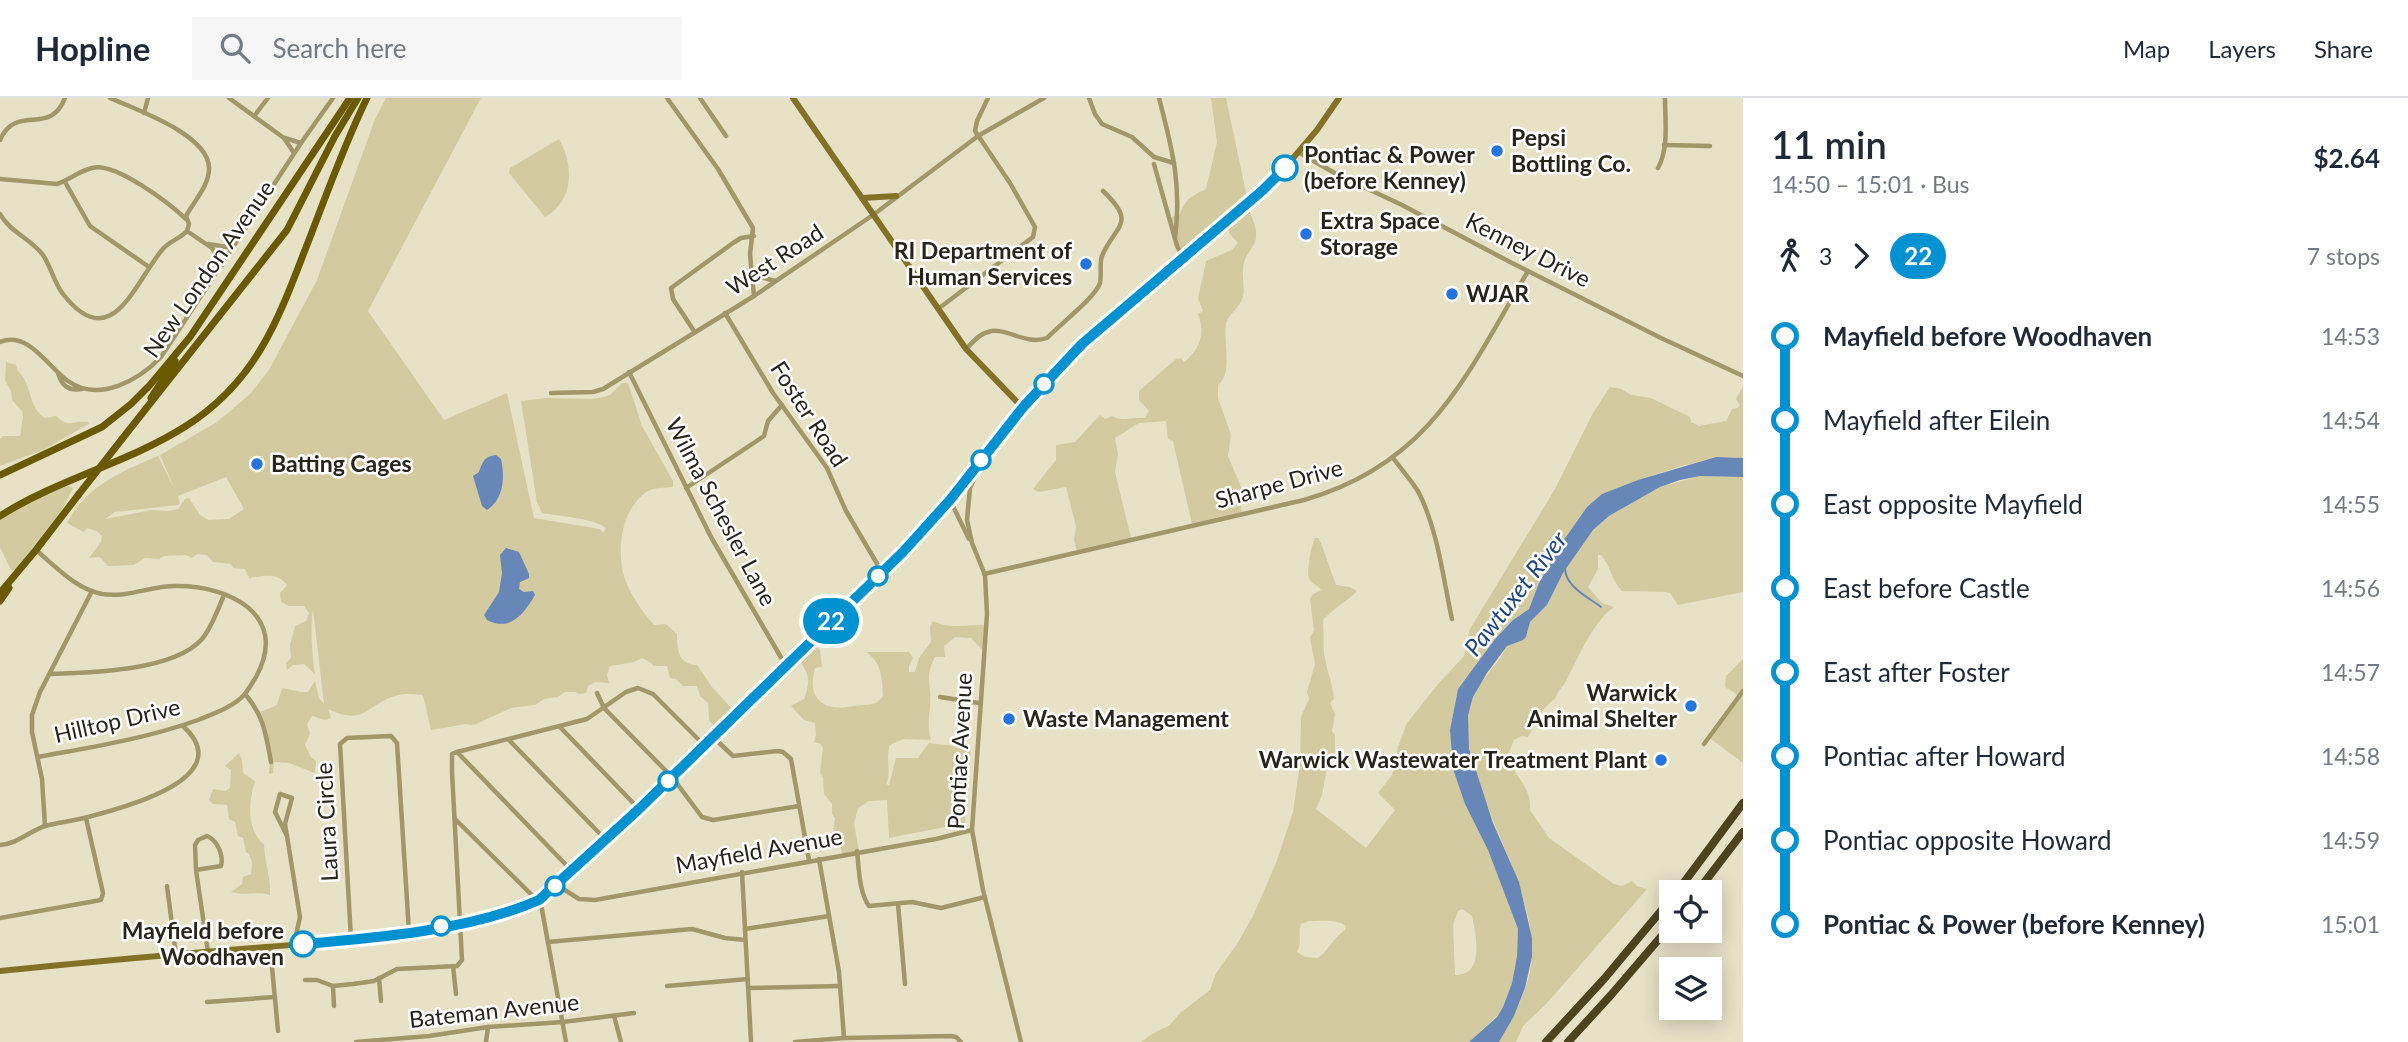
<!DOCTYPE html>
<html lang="en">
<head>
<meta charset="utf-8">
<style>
  :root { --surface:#fff; --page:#f6f6f7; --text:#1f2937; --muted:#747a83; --line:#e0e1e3 }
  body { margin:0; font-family:Lato,sans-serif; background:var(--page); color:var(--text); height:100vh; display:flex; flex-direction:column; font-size:26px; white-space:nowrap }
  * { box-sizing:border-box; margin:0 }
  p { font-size:23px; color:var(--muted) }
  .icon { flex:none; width:38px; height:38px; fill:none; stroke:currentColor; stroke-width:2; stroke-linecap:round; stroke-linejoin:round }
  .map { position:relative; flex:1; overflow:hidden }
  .panel { display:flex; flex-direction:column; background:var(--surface); width:665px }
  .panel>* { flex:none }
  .badge { padding:0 14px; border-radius:23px; font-size:24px; line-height:46px }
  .buttons { position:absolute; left:1659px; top:782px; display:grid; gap:14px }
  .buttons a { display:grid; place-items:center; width:63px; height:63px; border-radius:0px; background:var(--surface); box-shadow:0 4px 18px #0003; font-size:35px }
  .map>.badge { position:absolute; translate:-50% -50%; box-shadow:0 0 0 4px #fff }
  .legs { display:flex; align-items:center; gap:10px; height:77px; padding:0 28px; font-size:23px }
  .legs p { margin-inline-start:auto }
  .head { display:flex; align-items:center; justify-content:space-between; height:119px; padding:0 28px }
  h1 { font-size:38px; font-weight:600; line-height:52px }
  ul { padding:0 28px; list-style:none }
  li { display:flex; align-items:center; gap:24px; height:84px; font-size:26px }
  li i { display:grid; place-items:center; width:10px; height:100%; margin:0 9px; background:currentColor }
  li i::after { content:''; width:18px; height:18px; margin:-9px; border:5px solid; border-radius:50%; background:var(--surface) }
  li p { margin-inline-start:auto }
  li:first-child i { background:linear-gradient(#0000 50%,currentColor 0) }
  li:last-child i { background:linear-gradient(currentColor 50%,#0000 0) }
  header { display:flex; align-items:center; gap:42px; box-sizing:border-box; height:98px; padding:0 35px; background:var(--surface); border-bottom:2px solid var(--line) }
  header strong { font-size:33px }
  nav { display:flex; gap:38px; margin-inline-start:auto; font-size:24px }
  .search { width:490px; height:63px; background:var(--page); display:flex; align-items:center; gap:18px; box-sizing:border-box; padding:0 24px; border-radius:0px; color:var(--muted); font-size:26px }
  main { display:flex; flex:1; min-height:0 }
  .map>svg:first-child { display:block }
  .green { fill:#d4caa0; fill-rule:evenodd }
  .water { fill:#6687b7 }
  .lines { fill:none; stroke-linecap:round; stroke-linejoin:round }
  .stream { stroke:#6687b7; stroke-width:2 }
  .street { stroke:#a19769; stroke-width:4.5 }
  .secondary { stroke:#837226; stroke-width:6 }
  .primary { stroke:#695900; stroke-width:7 }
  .highway { stroke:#4d441e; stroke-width:8 }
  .primary-bridge { stroke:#695900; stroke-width:7 }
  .line-1-casing { stroke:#fff; stroke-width:16 }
  .line-1 { stroke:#0092d0; stroke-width:10 }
  .poi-dot { fill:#2474df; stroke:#fff; stroke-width:2.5 }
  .stop-1-dot { fill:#fff; stroke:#0092d0; stroke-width:3.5 }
  .labels { text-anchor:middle; stroke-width:5; stroke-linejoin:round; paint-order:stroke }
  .poi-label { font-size:23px; font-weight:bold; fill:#27241a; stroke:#fff; text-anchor:start }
  .stop-label { font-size:23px; font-weight:bold; fill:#27241a; stroke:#fff; text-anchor:start }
  .street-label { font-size:23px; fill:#27241a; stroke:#fff }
  .water-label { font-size:24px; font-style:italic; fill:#1a4581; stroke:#fff }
</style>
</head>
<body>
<header>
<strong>Hopline</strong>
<div class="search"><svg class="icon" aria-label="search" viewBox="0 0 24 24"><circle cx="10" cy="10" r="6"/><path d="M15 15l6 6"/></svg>Search here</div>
<nav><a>Map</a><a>Layers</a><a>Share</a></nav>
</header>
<main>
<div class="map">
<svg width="1743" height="944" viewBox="0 0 1743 944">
  <rect width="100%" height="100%" fill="#e7e1c6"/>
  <g class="green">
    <path d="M386 0H481L368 213 444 322 507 295 534 420 600 431 603 435 606 430C594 420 558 418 542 415L537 404 521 303 547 300 592 301 604 299 610 297 622 285H628L642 328 673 383V389C665 390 654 389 646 394 622 412 617 448 623 475 628 494 641 512 654 527L666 526 677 536C677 552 678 566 697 567L712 589 736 615 718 632 709 622 708 605 700 598 697 588H683L676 581 670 580 667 568H654L651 565 642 560 634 564 610 568 607 577 609 585 595 584 588 588 586 595 579 596 575 594H565L558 599 544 601 535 607 511 610 474 627 466 626 431 632 423 597C414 596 404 595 395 598 367 606 365 629 328 611L331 620 325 622 312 618 307 626 310 636 305 647 311 659 316 663 315 675 289 665 274 664 273 675 269 676 270 662 260 614 277 607 282 590C292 591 298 595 308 594L315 583 319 600 324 606 313 511C310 528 312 558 315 576L304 566 293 567 287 572 286 565 291 560 290 547 295 528 306 523 309 515 304 508H289L281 504 280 495 287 487C277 474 264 478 249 480L245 471 233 470 231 466 213 464 207 457 198 456 192 460 186 457 164 458 159 461 145 460 134 467 108 468 100 459 89 460 101 444 102 438 97 433 87 430 84 434 67 425C85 389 122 373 158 358L175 392 160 357 217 324 250 296 269 272 317 182 375 21ZM226 379 244 411 229 421 208 422 200 417 189 400 185 401 178 411 169 413 152 412 105 421 115 414 178 407 180 405 178 398Z"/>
    <path d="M1211 0H1226L1248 104 1246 107C1252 118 1261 136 1253 148 1248 156 1243 162 1243 172 1242 179 1245 191 1243 198 1241 209 1229 215 1226 225 1223 244 1233 276 1218 287V300L1231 337 1228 358 1243 394 1240 403 1242 415 1192 426 1173 343 1168 341 1166 323 1139 325 1115 340 1118 356 1115 374 1131 440 1077 453 1074 442 1076 429 1066 389 1039 394 1033 391 1056 362V347L1075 344 1100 317 1105 321 1112 318C1122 324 1134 319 1145 320L1149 313 1139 302V293L1176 261 1181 260 1184 264C1194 257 1204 241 1201 228 1201 224 1199 220 1198 216L1203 213 1198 201 1206 163 1232 152 1238 145 1229 135V121L1185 158 1176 147 1169 120 1180 116C1185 101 1192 98 1206 91L1217 44Z"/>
    <path d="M559 41C574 67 574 103 545 119L509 75 510 70Z"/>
    <path d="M6 264 16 267 18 273C32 285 28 310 45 320L56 318C70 331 71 322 88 324L89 326 43 352 0 368V341L3 338H20L23 319 22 313 12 302 11 293 5 282Z"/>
    <path d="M1743 288V360L1716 359 1682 368 1638 382 1596 401 1587 409 1561 446 1539 485 1529 511 1513 522 1495 541 1458 591 1450 632 1453 671 1465 706 1488 752 1518 831 1517 857 1512 885 1503 909 1497 918 1469 944H1141L1150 937 1170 927 1180 915 1210 892 1216 875 1237 846 1253 818 1276 765 1293 714 1300 666 1301 619 1309 601 1307 594 1315 566 1310 540 1314 532 1310 501 1313 496 1321 492C1318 487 1311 486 1309 480 1306 476 1312 444 1315 440H1318L1321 445 1336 487 1350 489 1357 493C1346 504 1333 511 1323 522 1324 534 1323 546 1324 556 1327 572 1332 585 1334 600L1330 605 1335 616 1332 633 1335 637V656L1328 664 1322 697 1316 711 1366 750 1395 712 1378 695 1392 677 1398 649 1407 625 1439 585 1464 558 1470 531 1555 391 1593 315 1610 289 1621 291 1631 297 1651 300 1690 319 1691 324 1699 328 1726 323 1732 311 1737 310 1740 307 1736 301ZM1462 811 1472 818C1476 837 1485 878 1455 877L1453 827 1458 813ZM1309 823C1321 823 1338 821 1346 828L1345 832C1333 840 1329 852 1318 860L1305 859 1297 854C1303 841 1297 836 1301 826Z"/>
    <path d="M1700 378 1743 379V494L1678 507 1670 495 1666 494 1622 493C1611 482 1611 468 1601 457H1598V471L1588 489 1602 505 1614 509C1593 523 1577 562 1566 583 1563 590 1559 590 1555 601 1541 609 1535 627 1528 639L1522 638 1514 642 1508 657C1515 682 1531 686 1530 712L1549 740 1614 786 1622 788 1632 783 1637 788 1647 791 1547 905 1523 928 1516 944H1499C1514 918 1532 886 1532 855 1533 802 1497 740 1481 689 1473 665 1462 638 1469 611 1475 592 1486 577 1499 562 1502 558 1504 552 1507 548 1512 543 1520 543 1526 539L1530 524 1547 507 1563 475 1593 432 1609 418 1660 389Z"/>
    <path d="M68 388 73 390 58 420 16 472H11L0 449V420L42 397Z"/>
    <path d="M933 523C949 532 969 526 986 527L984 554 971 540 955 539 944 548 945 559H935C924 580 932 587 930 608 929 620 927 630 931 642L903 641 890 647C885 659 892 674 886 686L889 687 896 660H918L929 645 971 650 965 725 889 740 887 702 869 703 858 710 854 725 859 753 842 756 838 736 833 733 835 720 832 716V706L824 696 823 680 820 675 823 650 821 646 814 644 816 637 815 625 804 622 791 608 804 601C812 580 808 575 796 557L812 543 820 552 822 569 815 570C806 602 824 614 854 608 865 606 876 609 883 598 882 579 882 565 866 554H909L913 560 909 568V574H915L919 560 931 544 930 529Z"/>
    <path d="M1743 561V665L1710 640 1739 598 1725 589 1726 578Z"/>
    <path d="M239 655 242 662 243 675 255 683C248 706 247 731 264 747 265 765 271 780 270 797 257 793 243 798 231 794L242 786 243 779 251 776 252 764 249 756 246 754 243 740 238 738 235 724 229 721 227 707 213 706 209 702 213 691 225 693 230 690 231 672 225 668Z"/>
  </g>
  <g class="water">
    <path d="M496 357 501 361C505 379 504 401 487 412L482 408 473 378 479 374C482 365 484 358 496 357Z"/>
    <path d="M1716 359 1743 360V379L1700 378 1680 382 1660 389 1609 418 1593 432 1563 475 1547 507 1530 524 1526 539 1523 542 1507 548 1487 575 1473 599 1468 617 1469 651 1493 725 1519 784 1532 840V859L1525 890 1514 918 1499 944H1469L1497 919 1503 909 1512 885 1517 858 1518 831 1488 752 1465 706 1453 671 1450 632 1458 591 1495 541 1513 522 1529 511 1539 485 1561 446 1587 409 1602 396 1638 382Z"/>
    <path d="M506 450 519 454 529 476V480L520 484 519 491 524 494 533 493 535 497C524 516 510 534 487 522L484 517 499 494 502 475 500 457Z"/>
  </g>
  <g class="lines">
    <path class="stream" d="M1565 471C1566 489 1588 499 1601 509"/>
    <g class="street">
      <path d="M110 0C137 12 207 36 209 69 210 87 194 103 186 118L189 126 187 133"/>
      <path d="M229 0 284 40 294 55"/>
      <path d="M667 0 718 71 753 130 750 156 754 198"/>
      <path d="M700 0 726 38"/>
      <path d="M1089 0 1095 16 1102 26 1132 39 1154 59 1174 65"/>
      <path d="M1159 0C1172 50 1182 87 1175 140"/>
      <path d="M144 15 148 0"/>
      <path d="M255 17 268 0"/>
      <path d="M285 40 301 45"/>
      <path d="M0 42C16 5 50 39 65 0"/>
      <path d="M1664 47 1710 48"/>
      <path d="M1298 54 1338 77 1402 107 1510 164 1661 240 1743 278"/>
      <path d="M1154 66 1177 148 1183 159"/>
      <path d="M1658 70C1669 50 1665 23 1665 0"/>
      <path d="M0 81 57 86C69 82 79 73 92 70 114 63 169 105 186 121"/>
      <path d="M65 84 90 128 149 169"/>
      <path d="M0 116C10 134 31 141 43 157 51 169 54 184 63 196 111 258 134 186 162 152 169 143 180 141 187 133L212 150 222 167"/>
      <path d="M208 146 233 150"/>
      <path d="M753 177 775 183"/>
      <path d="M938 211 1033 139 1035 129 1010 85 975 33 977 23 988 0"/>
      <path d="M725 215 773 295 827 370 846 413 882 474"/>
      <path d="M694 233 673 201 671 190 733 145 741 140 754 138"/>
      <path d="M0 244C28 232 48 269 68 283 99 305 139 282 161 259L301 45 333 0"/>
      <path d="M966 251C972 245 979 236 988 234 1006 228 1025 248 1047 240 1059 227 1095 200 1100 185 1102 176 1099 166 1102 158 1115 127 1138 126 1103 93"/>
      <path d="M629 274 711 439 786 568"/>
      <path d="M58 275C62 288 68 293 82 291"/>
      <path d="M551 295 593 294 603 291 754 198 873 117 978 38 1044 0"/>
      <path d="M1393 360C1402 372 1412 383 1419 395 1438 433 1443 480 1452 521"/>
      <path d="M978 372 970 390 967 422 972 445 985 477 987 516 972 732 983 792 1021 944"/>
      <path d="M686 390 764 338 768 323 782 307"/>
      <path d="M950 402 969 441"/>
      <path d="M36 452C56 469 76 491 102 496 128 500 150 488 175 488 229 487 290 517 256 579 252 585 249 591 244 597 233 609 213 616 198 622 145 641 92 649 38 659"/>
      <path d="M984 476 1304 402C1430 366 1466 278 1528 173"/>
      <path d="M50 576C89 575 174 573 202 541 212 529 218 511 224 497"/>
      <path d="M597 595 604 610 672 679 702 719 713 722 799 708"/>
      <path d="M245 596C264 618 266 637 271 664"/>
      <path d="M940 599 979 605"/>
      <path d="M560 629 639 711"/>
      <path d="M713 639 733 658 778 653 783 654 791 661 809 762"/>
      <path d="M509 642 605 741"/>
      <path d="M1704 646 1743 593"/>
      <path d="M457 654 587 621 626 594 638 590 653 596 704 647"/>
      <path d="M458 655 572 773"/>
      <path d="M280 696 292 700 285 726 287 738 275 714Z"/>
      <path d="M455 721 541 806 566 944"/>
      <path d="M45 728 42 681 32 634V617L40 594 92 493"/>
      <path d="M207 738C217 742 224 757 221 768L196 772 195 747 198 742Z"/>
      <path d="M287 738 300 819 294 846"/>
      <path d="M0 747C17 746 30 733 45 728 58 724 74 723 88 719 123 710 240 680 183 628"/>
      <path d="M857 753C859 771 859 794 869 808L912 804 941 810 985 799"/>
      <path d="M819 761 839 874 844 940"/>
      <path d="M196 772 208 854"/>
      <path d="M742 774 751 944"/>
      <path d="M557 787 579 801 595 802 936 741 972 732"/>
      <path d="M167 788 176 857"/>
      <path d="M898 806 905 886"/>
      <path d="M0 820 101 802 103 795 86 720"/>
      <path d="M745 831 829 818"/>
      <path d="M351 841 340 646 347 640 391 638 397 645 409 834"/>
      <path d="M548 844 692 831 725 840 745 842"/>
      <path d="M270 848 278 933"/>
      <path d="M453 868 456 896"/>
      <path d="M379 880 381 903"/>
      <path d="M305 882H317L333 888 353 886 374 883 397 871 457 868 462 862 452 674V656L457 654"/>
      <path d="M333 888 334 908"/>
      <path d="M667 888 748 881"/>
      <path d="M749 890 840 888"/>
      <path d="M207 904 275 899"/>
      <path d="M614 918 621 944"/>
      <path d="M356 944 429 938 488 929 563 924 634 915"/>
      <path d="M486 944 488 929"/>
      <path d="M795 944 844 940 951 938 956 939 961 944"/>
    </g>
    <g class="secondary">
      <path d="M793 0 966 251 1023 310"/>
      <path d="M862 100 896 98"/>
      <path d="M0 873C89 864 177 856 266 849 349 842 463 836 539 802L639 711 903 455 950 402 1053 275 1101 229 1276 80 1317 32 1339 0"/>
    </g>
    <g class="primary">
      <path d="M151 300 175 263"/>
      <path d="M122 341 287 132 335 38 358 0"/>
      <path d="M0 377 102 329 131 306 150 287 190 239 350 0"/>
      <path d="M0 418C58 381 128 365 186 328 255 284 277 225 305 152 325 101 343 49 367 0"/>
      <path d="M0 495 36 452 79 396"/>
      <path d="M0 503 9 490"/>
    </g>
    <g class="highway">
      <path d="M1677 794 1743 705"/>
      <path d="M1697 794 1743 734"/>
      <path d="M1546 944 1604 881 1671 801"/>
      <path d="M1568 944 1611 897 1671 827"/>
    </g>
    <path class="primary-bridge" d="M79 396 122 341"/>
  </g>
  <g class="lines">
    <g class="line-1-casing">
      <path id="line-1" d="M303 846C377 840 471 832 539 802L639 711 903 454 950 402 1024 308 1082 246 1263 92 1285 70"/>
    </g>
    <use href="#line-1" class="line-1"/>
  </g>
  <g class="poi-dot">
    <circle cx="1497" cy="53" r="7"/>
    <circle cx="1306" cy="136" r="7"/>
    <circle cx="1086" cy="166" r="7"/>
    <circle cx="1452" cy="196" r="7"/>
    <circle cx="257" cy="366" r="7"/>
    <circle cx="1691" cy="608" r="7"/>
    <circle cx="1009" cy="621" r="7"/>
    <circle cx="1661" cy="662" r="7"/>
  </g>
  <g class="stop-1-dot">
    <circle cx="1285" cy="70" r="12"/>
    <circle cx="1044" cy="286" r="9"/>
    <circle cx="981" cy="362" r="9"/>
    <circle cx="878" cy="478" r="9"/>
    <circle cx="668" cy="683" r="9"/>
    <circle cx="555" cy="788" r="9"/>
    <circle cx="441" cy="828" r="9"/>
    <circle cx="303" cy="846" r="12"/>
  </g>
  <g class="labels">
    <g class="poi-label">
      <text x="1511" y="48">Pepsi<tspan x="1511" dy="26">Bottling Co.</tspan></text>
      <text x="1320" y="131">Extra Space<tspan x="1320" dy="26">Storage</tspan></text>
      <text x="1072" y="161" text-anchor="end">RI Department of<tspan x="1072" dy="26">Human Services</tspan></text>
      <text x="1466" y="204">WJAR</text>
      <text x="271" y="374">Batting Cages</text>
      <text x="1677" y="603" text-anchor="end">Warwick<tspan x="1677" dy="26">Animal Shelter</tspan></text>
      <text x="1023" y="629">Waste Management</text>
      <text x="1647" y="670" text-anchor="end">Warwick Wastewater Treatment Plant</text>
    </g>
    <g class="stop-label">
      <text x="1304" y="65">Pontiac &amp; Power<tspan x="1304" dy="26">(before Kenney)</tspan></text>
      <text x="284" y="841" text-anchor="end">Mayfield before<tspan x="284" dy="26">Woodhaven</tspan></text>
    </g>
    <g class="street-label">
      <text transform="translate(1528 152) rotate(27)" y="8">Kenney Drive</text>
      <text transform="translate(775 162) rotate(-33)" y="8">West Road</text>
      <text transform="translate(209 171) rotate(-55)" y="8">New London Avenue</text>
      <text transform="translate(809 316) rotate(57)" y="8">Foster Road</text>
      <text transform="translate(1279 386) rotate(-15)" y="8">Sharpe Drive</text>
      <text transform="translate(721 414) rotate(62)" y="8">Wilma Schesler Lane</text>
      <text transform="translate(117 623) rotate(-13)" y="8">Hilltop Drive</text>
      <text transform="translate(960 653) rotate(-87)" y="8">Pontiac Avenue</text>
      <text transform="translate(327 724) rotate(-93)" y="8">Laura Circle</text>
      <text transform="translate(759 753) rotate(-10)" y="8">Mayfield Avenue</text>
      <text transform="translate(494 913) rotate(-6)" y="8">Bateman Avenue</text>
    </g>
    <g class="water-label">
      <text transform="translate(1516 496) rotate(-52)" y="8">Pawtuxet River</text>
    </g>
  </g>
</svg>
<div class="buttons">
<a><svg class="icon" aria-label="locate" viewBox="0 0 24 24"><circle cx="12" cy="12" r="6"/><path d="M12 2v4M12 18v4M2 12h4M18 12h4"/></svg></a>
<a><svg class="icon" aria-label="layers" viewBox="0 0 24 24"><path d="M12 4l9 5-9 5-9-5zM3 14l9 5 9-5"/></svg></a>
</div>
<b class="badge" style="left:831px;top:523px;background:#0092d0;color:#fff">22</b>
</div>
<section class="panel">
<div class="head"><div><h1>11 min</h1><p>14:50 – 15:01 · Bus</p></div><b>$2.64</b></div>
<div class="legs"><svg class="icon" aria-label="walk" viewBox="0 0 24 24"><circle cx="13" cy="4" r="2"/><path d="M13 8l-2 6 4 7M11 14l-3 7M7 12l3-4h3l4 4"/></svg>3<svg class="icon" aria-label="forward" viewBox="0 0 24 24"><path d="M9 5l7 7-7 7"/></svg><b class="badge" style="background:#0092d0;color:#fff">22</b><p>7 stops</p></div>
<ul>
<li><i style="color:#0092d0"></i><b>Mayfield before Woodhaven</b><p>14:53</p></li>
<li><i style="color:#0092d0"></i><span>Mayfield after Eilein</span><p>14:54</p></li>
<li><i style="color:#0092d0"></i><span>East opposite Mayfield</span><p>14:55</p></li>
<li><i style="color:#0092d0"></i><span>East before Castle</span><p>14:56</p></li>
<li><i style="color:#0092d0"></i><span>East after Foster</span><p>14:57</p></li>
<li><i style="color:#0092d0"></i><span>Pontiac after Howard</span><p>14:58</p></li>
<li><i style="color:#0092d0"></i><span>Pontiac opposite Howard</span><p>14:59</p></li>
<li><i style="color:#0092d0"></i><b>Pontiac &amp; Power (before Kenney)</b><p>15:01</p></li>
</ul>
</section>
</main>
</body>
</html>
